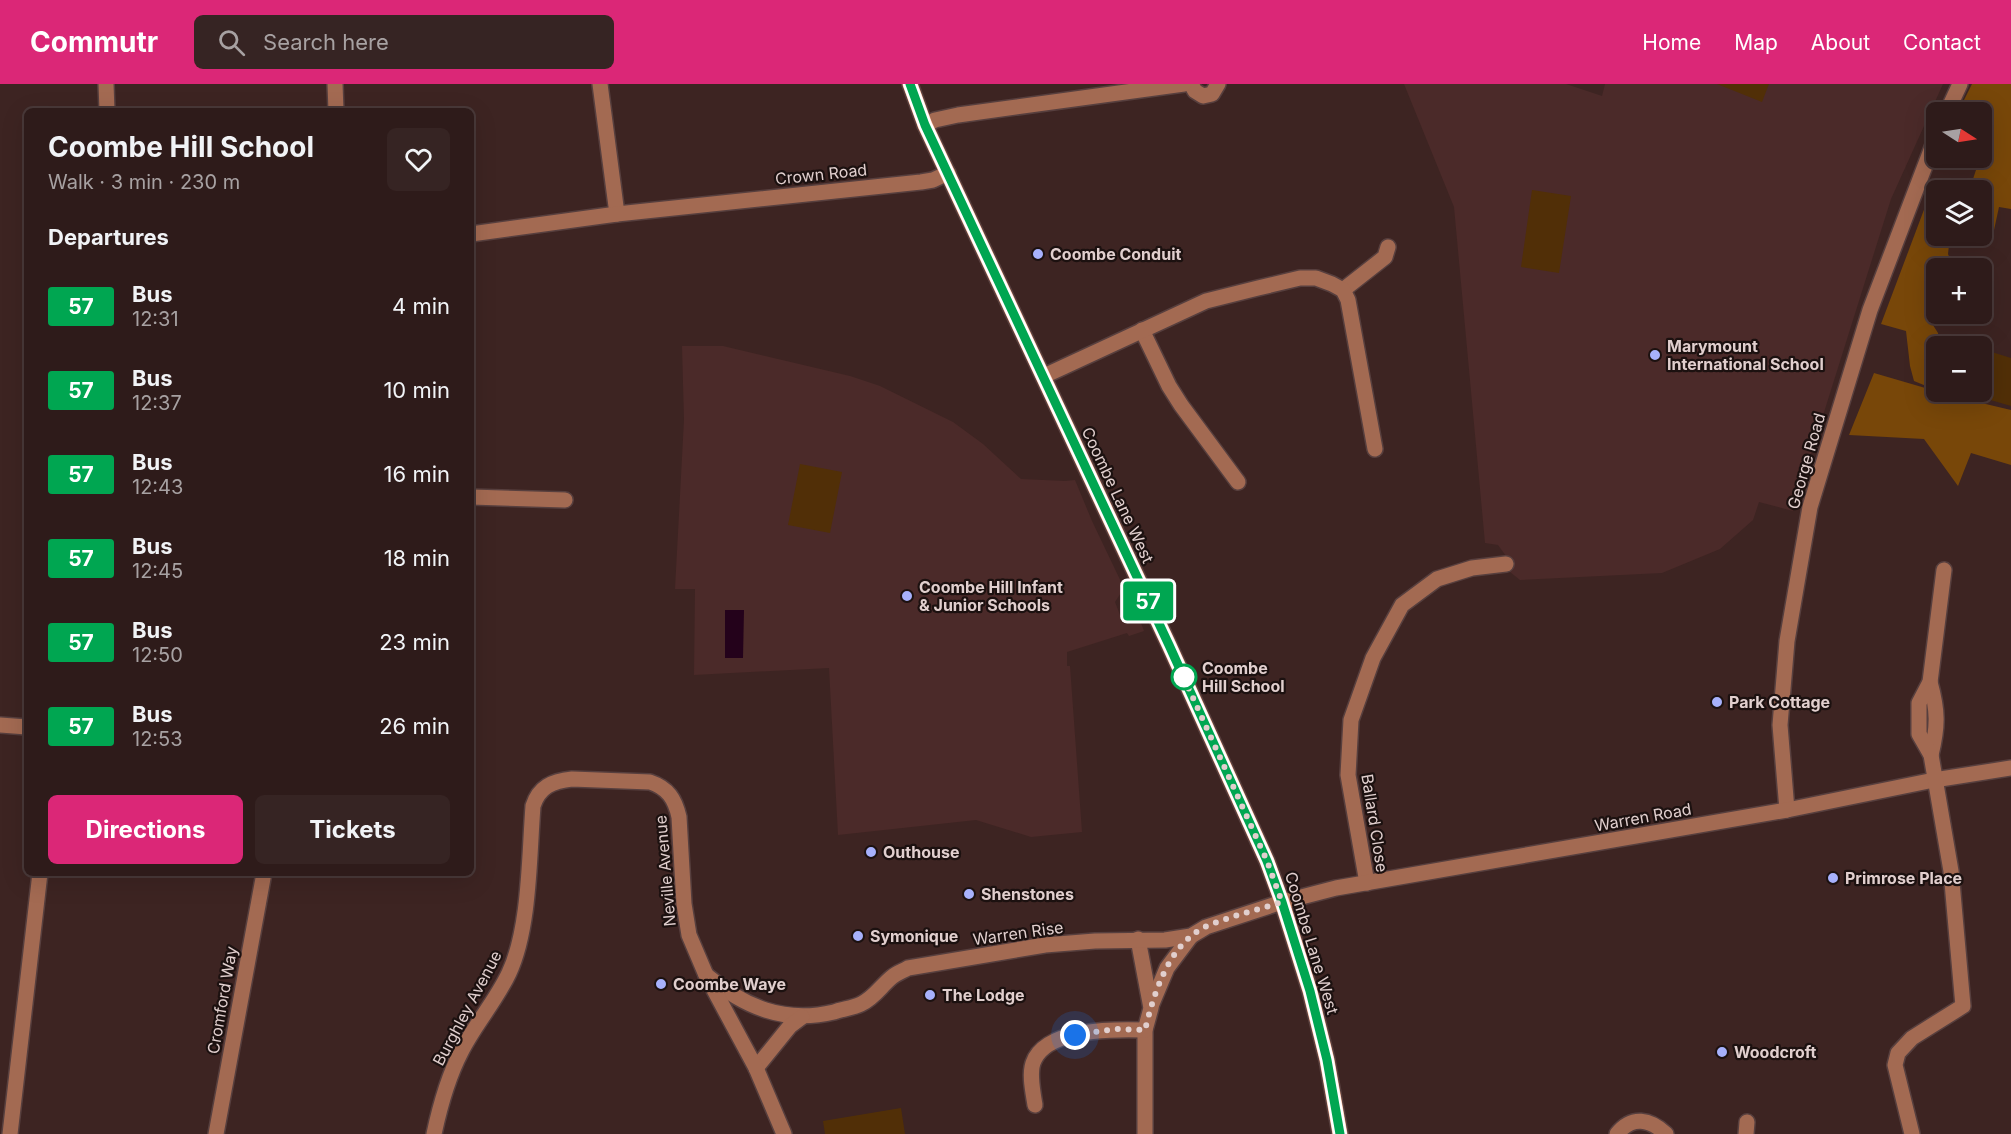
<!DOCTYPE html>
<html lang="en">
<head>
<meta charset="utf-8">
<style>
  :root { --surface:#2e1b1a; --page:#362423; --text:#f1f3f6; --muted:#a7a1a2; --line:#493939; --accent:#db2777 }
  body { margin:0; font-family:Inter,sans-serif; background:var(--page); color:var(--text); height:100vh; display:flex; flex-direction:column; font-size:22px; white-space:nowrap }
  * { box-sizing:border-box; margin:0 }
  p { font-size:20px; color:var(--muted) }
  .icon { flex:none; width:33px; height:33px; fill:none; stroke:currentColor; stroke-width:2; stroke-linecap:round; stroke-linejoin:round }
  .map { position:relative; flex:1; overflow:hidden }
  .details { position:absolute; left:24px; top:24px; width:450px; height:768px; display:flex; flex-direction:column; background:var(--surface); border-radius:9px; box-shadow:0 6px 24px #0002,0 0 0 2px var(--line) }
  .details>* { flex:none }
  .badge { padding:0 12px; border-radius:4px; font-size:21px; line-height:39px }
  .needle { width:39px; rotate:102deg }
  .buttons { position:absolute; left:1926px; top:18px; display:grid; gap:12px }
  .buttons a { display:grid; place-items:center; width:66px; height:66px; border-radius:9px; background:var(--surface); box-shadow:0 6px 24px #0002,0 0 0 2px var(--line); font-size:30px }
  .you { position:absolute; width:30px; height:30px; margin:-15px; border:4px solid #fff; border-radius:50%; background:#1a73e8; box-shadow:0 0 0 9px #1a73e833 }
  .map>.badge { position:absolute; translate:-50% -50%; box-shadow:0 0 0 3px #fff }
  h2 { padding:0 24px; font-size:22px; line-height:54px }
  .round { display:grid; place-items:center; flex:none; width:63px; height:63px; border-radius:9px; background:var(--page) }
  .head { display:flex; align-items:center; justify-content:space-between; height:102px; padding:0 24px }
  h1 { font-size:28px; font-weight:700; line-height:45px }
  .action { display:flex; gap:12px; margin-top:auto; padding:12px 24px }
  .action a { flex:1; height:69px; border-radius:9px; background:var(--accent); color:#fff; font-size:24px; font-weight:700; line-height:69px; text-align:center }
  .action a+a { background:var(--page); color:var(--text) }
  ul { padding:0; list-style:none }
  li { display:flex; align-items:center; gap:18px; height:84px; padding:0 24px }
  li div { flex:1 }
  li b { display:block; font-size:22px }
  li em { font-style:normal }
  li .badge { min-width:66px; font-weight:700; text-align:center }
  header { display:flex; align-items:center; gap:36px; box-sizing:border-box; height:84px; padding:0 30px; background:var(--accent); color:#fff }
  header strong { font-size:28px }
  nav { display:flex; gap:33px; margin-inline-start:auto; font-size:21px }
  .search { width:420px; height:54px; background:var(--page); display:flex; align-items:center; gap:15px; box-sizing:border-box; padding:0 21px; border-radius:9px; color:var(--muted); font-size:22px }
  .map>svg:first-child { display:block }
  .built { fill:#4b2a29 }
  .green { fill:#512f07 }
  .forest { fill:#784709 }
  .water { fill:#24021b }
  .lines { fill:none; stroke-linecap:round; stroke-linejoin:round }
  .minor-casing { stroke:#573f3e; stroke-width:18 }
  .major-casing { stroke:#573f3e; stroke-width:18 }
  .minor { stroke:#a36a52; stroke-width:15 }
  .major { stroke:#fcb698; stroke-width:15 }
  .line-casing { stroke:#fff; stroke-width:14 }
  .line { stroke:#00a651; stroke-width:9 }
  .walk { stroke:#e1cfce; stroke-width:6; stroke-dasharray:0 10.8 }
  .poi-dot { fill:#a7b1fc; stroke:#1c1110; stroke-width:2 }
  .stop-dot { fill:#fff; stroke:#00a651; stroke-width:3 }
  .labels { text-anchor:middle; stroke-width:4.5; stroke-linejoin:round; paint-order:stroke }
  .street-label { font-size:16px; fill:#e1cfce; stroke:#1c1110 }
  .poi-label { font-size:16px; font-weight:bold; fill:#e1cfce; stroke:#1c1110; text-anchor:start }
  .stop-label { font-size:16px; font-weight:bold; fill:#e1cfce; stroke:#1c1110; text-anchor:start }
</style>
</head>
<body>
<header>
<strong>Commutr</strong>
<div class="search"><svg class="icon" aria-label="search" viewBox="0 0 24 24"><circle cx="10" cy="10" r="6"/><path d="M15 15l6 6"/></svg>Search here</div>
<nav><a>Home</a><a>Map</a><a>About</a><a>Contact</a></nav>
</header>
<div class="map">
<svg width="2011" height="1050" viewBox="0 0 2011 1050">
  <rect width="100%" height="100%" fill="#3d2422"/>
  <g class="built">
    <path d="M1404 0H1566L1602 12 1605 0H1943L1891 115 1793 427 1759 418 1753 436 1720 465 1662 489 1520 496 1510 488 1506 472 1498 461 1485 459 1454 123Z"/>
    <path d="M682 262H723L850 292 880 302 953 338 983 360 1021 395 1065 397 1075 396 1092 437 1124 504 1115 518 1120 531 1141 539 1144 547 1129 552 1127 549 1067 568V582H1070L1082 748 1031 753 976 736 838 751 829 584 694 591 695 505H675L684 336Z"/>
  </g>
  <g class="green">
    <path d="M1717 0H1769L1762 18Z"/>
    <path d="M1532 106 1571 112 1559 189 1521 183Z"/>
    <path d="M1982 265 2011 274V322L1963 308H1982Z"/>
    <path d="M800 380 842 388 830 449 788 441Z"/>
    <path d="M901 1024 905 1050H825L823 1037Z"/>
  </g>
  <g class="forest">
    <path d="M1972 0H2011V125L1999 123 1991 160 1963 152H1982V106H1959L1972 98 1980 74H1982L1983 63 1982 62V28H1958Z"/>
    <path d="M1931 107 1936 108V152H1950L1948 170 1954 184H1936V221L1924 227 1938 249 1940 262H1936V306L1914 297 1910 282 1906 247 1881 240Z"/>
    <path d="M1874 289 1939 308H1944V310L1952 312 2011 326V381L1971 369 1958 402 1924 355 1849 351Z"/>
  </g>
  <path class="water" d="M725 526H744L743 574H725Z"/>
  <g class="lines">
    <g class="minor-casing">
      <g id="minor">
        <path d="M106 0 107 27"/>
        <path d="M335 0 336 27"/>
        <path d="M600 0 617 130"/>
        <path d="M1191 0 1195 7 1203 12 1212 10 1218 0"/>
        <path d="M1947 28 1960 0"/>
        <path d="M925 41 935 36 958 31 1184 0"/>
        <path d="M471 150 617 130 921 98 933 96 948 89"/>
        <path d="M1343 206 1385 173 1388 163"/>
        <path d="M1142 246 1169 302 1181 321 1238 398"/>
        <path d="M1044 292 1206 217 1258 204 1300 194H1316L1332 200 1343 206 1348 216 1375 365"/>
        <path d="M471 413 565 416"/>
        <path d="M1930 598C1938 627 1938 642 1931 671"/>
        <path d="M0 641 27 643"/>
        <path d="M1787 726 1780 641 1787 557 1810 423 1870 226 1936 53"/>
        <path d="M1367 799 1348 691 1351 636 1373 574 1402 521 1437 495 1472 484 1506 480"/>
        <path d="M1138 855 1151 924 1145 946V1050"/>
        <path d="M706 891C744 923 784 940 834 928 842 925 853 924 861 920 874 914 881 902 892 893 897 889 903 887 908 884L1045 861 1095 857 1165 856 1191 852 1206 843 1282 818 1336 804 1787 726 1934 696 2011 684"/>
        <path d="M1151 922 1167 884 1191 852"/>
        <path d="M756 984 790 942 802 933"/>
        <path d="M1035 1021C1033 1008 1029 991 1033 979 1045 944 1114 945 1145 946"/>
        <path d="M10 1050 40 789"/>
        <path d="M216 1050 264 789"/>
        <path d="M434 1050C440 1022 448 993 461 968 475 940 496 917 509 889 530 844 529 773 533 722 539 703 552 697 572 695L650 698C668 704 675 715 679 733L684 820 689 851 706 891 756 984 784 1050"/>
        <path d="M1617 1050C1632 1031 1650 1035 1666 1050"/>
        <path d="M1746 1050 1747 1038"/>
        <path d="M1912 1050 1895 981 1898 969 1912 954 1963 922 1951 787 1931 671 1919 650V619L1930 598 1944 486"/>
      </g>
    </g>
    <g class="major-casing">
      <path id="major" d="M910 0 925 41 1169 561 1267 777 1282 818 1310 907 1327 976 1340 1050"/>
    </g>
    <use href="#minor" class="minor"/>
    <use href="#major" class="major"/>
  </g>
  <g class="lines">
    <g class="line-casing">
      <path id="line" d="M910 0 925 41 1169 561 1267 777 1282 818 1310 907 1327 976 1340 1050"/>
    </g>
    <use href="#line" class="line"/>
    <path class="walk" d="M1075 951 1116 945 1145 946C1154 909 1169 859 1207 842 1231 832 1257 826 1282 818L1267 777 1179 583 1184 593"/>
  </g>
  <g class="poi-dot">
    <circle cx="1038" cy="170" r="6"/>
    <circle cx="1655" cy="271" r="6"/>
    <circle cx="907" cy="512" r="6"/>
    <circle cx="1717" cy="618" r="6"/>
    <circle cx="871" cy="768" r="6"/>
    <circle cx="1833" cy="794" r="6"/>
    <circle cx="969" cy="810" r="6"/>
    <circle cx="858" cy="852" r="6"/>
    <circle cx="661" cy="900" r="6"/>
    <circle cx="930" cy="911" r="6"/>
    <circle cx="1722" cy="968" r="6"/>
  </g>
  <circle class="stop-dot" cx="1184" cy="593" r="12"/>
  <g class="labels">
    <g class="street-label">
      <text transform="translate(821 90) rotate(-6)" y="6">Crown Road</text>
      <text transform="translate(1806 377) rotate(-74)" y="6">George Road</text>
      <text transform="translate(1118 411) rotate(65)" y="6">Coombe Lane West</text>
      <text transform="translate(1643 733) rotate(-10)" y="6">Warren Road</text>
      <text transform="translate(1375 739) rotate(81)" y="6">Ballard Close</text>
      <text transform="translate(665 787) rotate(-95)" y="6">Neville Avenue</text>
      <text transform="translate(1018 849) rotate(-8)" y="6">Warren Rise</text>
      <text transform="translate(1312 859) rotate(73)" y="6">Coombe Lane West</text>
      <text transform="translate(222 916) rotate(-80)" y="6">Cromford Way</text>
      <text transform="translate(467 924) rotate(-62)" y="6">Burghley Avenue</text>
    </g>
    <g class="poi-label">
      <text x="1050" y="176">Coombe Conduit</text>
      <text x="1667" y="268">Marymount<tspan x="1667" dy="18">International School</tspan></text>
      <text x="919" y="509">Coombe Hill Infant<tspan x="919" dy="18">&amp; Junior Schools</tspan></text>
      <text x="1729" y="624">Park Cottage</text>
      <text x="883" y="774">Outhouse</text>
      <text x="1845" y="800">Primrose Place</text>
      <text x="981" y="816">Shenstones</text>
      <text x="870" y="858">Symonique</text>
      <text x="673" y="906">Coombe Waye</text>
      <text x="942" y="917">The Lodge</text>
      <text x="1734" y="974">Woodcroft</text>
    </g>
    <g class="stop-label">
      <text x="1202" y="590">Coombe<tspan x="1202" dy="18">Hill School</tspan></text>
    </g>
  </g>
</svg>
<div class="buttons">
<a><svg class="needle" viewBox="-14 -14 28 28"><path d="M0-13l5 13h-10z" fill="#e53935"/><path d="M0 13l5-13h-10z" fill="#a7a1a2"/></svg></a>
<a><svg class="icon" aria-label="layers" viewBox="0 0 24 24"><path d="M12 4l9 5-9 5-9-5zM3 14l9 5 9-5"/></svg></a>
<a>+</a>
<a>−</a>
</div>
<div class="you" style="left:1075px;top:951px"></div>
<b class="badge" style="left:1148px;top:517px;background:#00a651;color:#fff">57</b>
<section class="details">
<div class="head"><div><h1>Coombe Hill School</h1><p>Walk · 3 min · 230 m</p></div><a class="round"><svg class="icon" aria-label="heart" viewBox="0 0 24 24"><path d="M12 20l-8-8c-3-5 5-10 8-4 3-6 11-1 8 4z"/></svg></a></div>
<h2>Departures</h2>
<ul>
<li><span class="badge" style="background:#00a651;color:#fff">57</span><div><b>Bus</b><p>12:31</p></div><em>4 min</em></li>
<li><span class="badge" style="background:#00a651;color:#fff">57</span><div><b>Bus</b><p>12:37</p></div><em>10 min</em></li>
<li><span class="badge" style="background:#00a651;color:#fff">57</span><div><b>Bus</b><p>12:43</p></div><em>16 min</em></li>
<li><span class="badge" style="background:#00a651;color:#fff">57</span><div><b>Bus</b><p>12:45</p></div><em>18 min</em></li>
<li><span class="badge" style="background:#00a651;color:#fff">57</span><div><b>Bus</b><p>12:50</p></div><em>23 min</em></li>
<li><span class="badge" style="background:#00a651;color:#fff">57</span><div><b>Bus</b><p>12:53</p></div><em>26 min</em></li>
</ul>
<div class="action"><a>Directions</a><a>Tickets</a></div>
</section>
</div>
</body>
</html>
